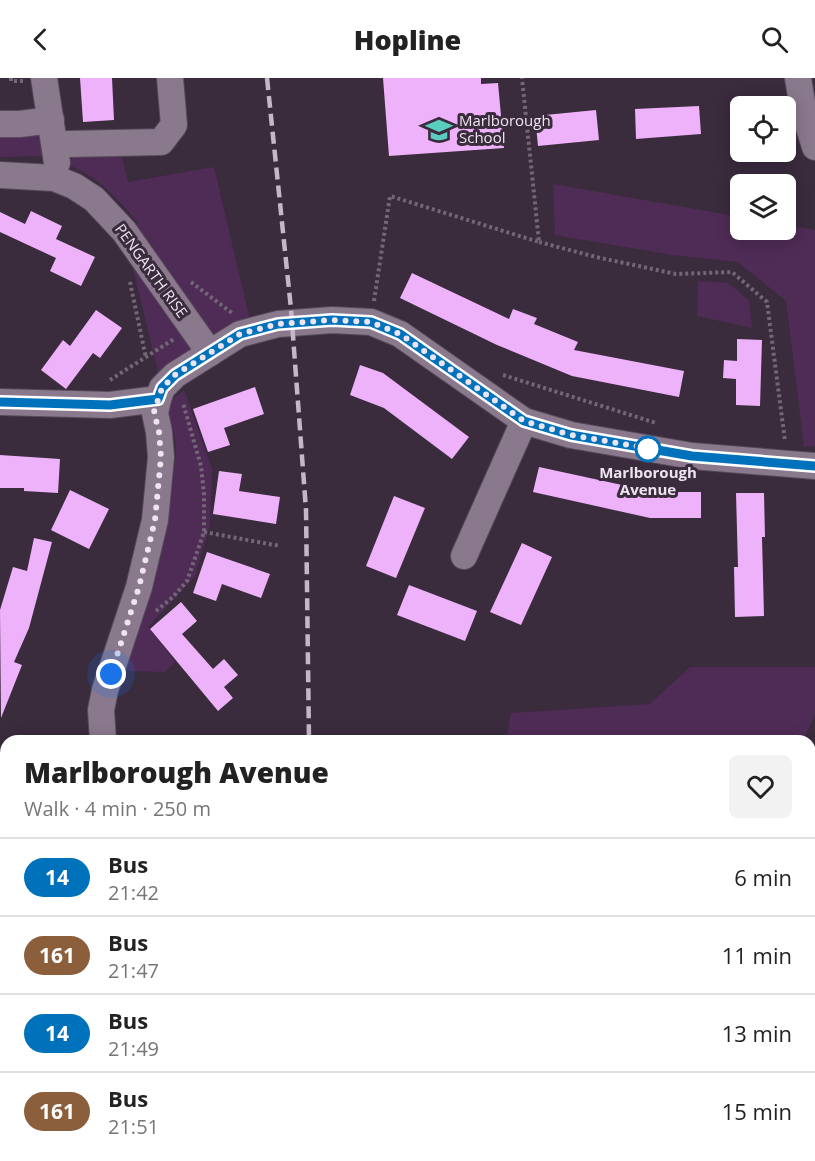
<!DOCTYPE html>
<html lang="en">
<head>
<meta charset="utf-8">
<style>
  :root { --surface:#fff; --page:#f2f2f2; --text:#222; --muted:#767676; --line:#e0e0e0 }
  body { margin:0; font-family:"Open Sans",sans-serif; background:var(--page); color:var(--text); height:100vh; display:flex; flex-direction:column; font-size:22px; white-space:nowrap }
  * { box-sizing:border-box; margin:0 }
  p { font-size:20px; color:var(--muted) }
  .icon { flex:none; width:33px; height:33px; fill:none; stroke:currentColor; stroke-width:2; stroke-linecap:round; stroke-linejoin:round }
  .map { position:relative; flex:1; overflow:hidden }
  .side { position:absolute; left:0px; top:657px; width:816px; height:426px; display:flex; flex-direction:column; background:var(--surface); border-radius:18px 18px 0 0; box-shadow:0 3px 15px #0003 }
  .side>* { flex:none }
  .badge { padding:0 12px; border-radius:20px; font-size:21px; line-height:39px }
  .tools { position:absolute; left:730px; top:18px; display:grid; gap:12px }
  .tools a { display:grid; place-items:center; width:66px; height:66px; border-radius:9px; background:var(--surface); box-shadow:0 3px 15px #0003; font-size:30px }
  .you { position:absolute; width:30px; height:30px; margin:-15px; border:4px solid #fff; border-radius:50%; background:#1a73e8; box-shadow:0 0 0 9px #1a73e833 }
  .map>.badge { position:absolute; translate:-50% -50%; box-shadow:0 0 0 3px #fff }
  .round { display:grid; place-items:center; flex:none; width:63px; height:63px; border-radius:9px; background:var(--page) }
  .head { display:flex; align-items:center; justify-content:space-between; height:102px; padding:0 24px }
  h1 { font-size:28px; font-weight:800; line-height:45px }
  ul { padding:0; list-style:none }
  li { display:flex; align-items:center; gap:18px; height:78px; padding:0 24px; border-top:2px solid var(--line) }
  li div { flex:1 }
  li b { display:block; font-size:22px }
  li em { font-style:normal }
  li .badge { min-width:66px; font-weight:700; text-align:center }
  header { display:flex; justify-content:space-between; align-items:center; height:78px; padding:0 24px; background:var(--surface); font-size:27px; font-weight:800 }
  .map>svg:first-child { display:block }
  .green { fill:#4f2c56 }
  .building { fill:#edb2f9 }
  .lines { fill:none; stroke-linecap:round; stroke-linejoin:round }
  .minor-casing { stroke:#564959; stroke-width:28 }
  .path { stroke:#736676; stroke-width:4; stroke-dasharray:3 3; stroke-linecap:butt }
  .minor { stroke:#8a788d; stroke-width:26 }
  .rail { stroke:#c4b8c6; stroke-width:4.5; stroke-dasharray:12 6; stroke-linecap:butt }
  .line-casing { stroke:#fff; stroke-width:14 }
  .line { stroke:#0072bc; stroke-width:9 }
  .walk { stroke:#eee4f0; stroke-width:6; stroke-dasharray:0 10.8 }
  .stop-dot { fill:#fff; stroke:#0072bc; stroke-width:3 }
  .labels { text-anchor:middle; stroke-width:6; stroke-linejoin:round; paint-order:stroke }
  .poi-label { font-size:15px; fill:#eee4f0; stroke:#3a2b3d; text-anchor:start }
  .street-label { font-size:15px; fill:#eee4f0; stroke:#3a2b3d }
  .stop-label { font-size:15px; font-weight:bold; fill:#eee4f0; stroke:#3a2b3d }
</style>
</head>
<body>
<header><svg class="icon" aria-label="back" viewBox="0 0 24 24"><path d="M15 5l-7 7 7 7"/></svg>Hopline<svg class="icon" aria-label="search" viewBox="0 0 24 24"><circle cx="10" cy="10" r="6"/><path d="M15 15l6 6"/></svg></header>
<div class="map">
<svg width="815" height="1083" viewBox="0 0 815 1083">
  <rect width="100%" height="100%" fill="#3a2b3d"/>
  <g class="green">
    <path d="M42 53 44 78 0 79V54Z"/>
    <path d="M120 71 128 104 214 89 249 238 255 252 162 310 124 153 138 145C116 119 101 101 69 87L73 78Z"/>
    <path d="M553 106 741 139V152H786V147L815 152V368L804 369 786 223 738 184 672 177 555 157Z"/>
    <path d="M698 203 728 205 749 222 752 250 697 238Z"/>
    <path d="M184 312 212 391 210 447 195 498 148 549 175 584 165 594 128 593 125 588C145 517 171 447 176 373 177 356 167 340 169 324Z"/>
    <path d="M690 589H815V637L803 663H506L511 635 650 626Z"/>
    <path d="M815 711V921L810 919V722Z"/>
    <path d="M810 926 815 929V1009L810 1006Z"/>
    <path d="M0 1002 6 1009V1044L0 1041Z"/>
    <path d="M80 1077H144L147 1083H93Z"/>
  </g>
  <g class="building">
    <path d="M80 0H112L114 42 83 44Z"/>
    <path d="M383 0H481V6L498 5 504 70 389 78Z"/>
    <path d="M699 28 701 56 636 61 635 31Z"/>
    <path d="M596 32 599 62 538 68 535 38Z"/>
    <path d="M31 133 62 148 56 161 95 179 81 208 50 193 56 180 0 154V134L25 146Z"/>
    <path d="M412 195 509 241 513 231 537 240 534 246 578 264 574 272 684 293 679 319 572 298 497 267 400 220Z"/>
    <path d="M96 232 122 250 100 280 93 275 66 311 41 292 63 262 70 268Z"/>
    <path d="M737 261 762 262 760 328 736 327V301L723 300 724 282 737 283Z"/>
    <path d="M360 287 383 295 469 359 452 381 384 330 350 317Z"/>
    <path d="M255 309 264 336 224 350 230 367 208 374 193 331Z"/>
    <path d="M0 377 60 381 58 415 24 413V410H0Z"/>
    <path d="M539 389 636 410 635 414H701V440H650L533 414Z"/>
    <path d="M219 393 242 396 239 413 280 419 276 446 213 436Z"/>
    <path d="M70 412 109 431 89 471 51 452Z"/>
    <path d="M736 415H764L765 459H762L764 538 735 539 734 489H738Z"/>
    <path d="M394 418 425 430 396 500 366 488Z"/>
    <path d="M34 460 52 464 29 550 14 584 22 587 1 640 0 532 13 489 27 493Z"/>
    <path d="M522 465 552 479 521 547 490 534Z"/>
    <path d="M207 474 270 496 261 520 222 506 216 523 193 515Z"/>
    <path d="M409 507 477 533 465 563 397 537Z"/>
    <path d="M181 524 197 543 182 556 213 591 224 581 238 597 224 609 233 620 218 633 150 551Z"/>
  </g>
  <g class="lines">
    <g class="minor-casing">
      <g id="minor">
        <path d="M44 0 57 85"/>
        <path d="M798 0 803 30 815 69"/>
        <path d="M0 46H20L51 42"/>
        <path d="M55 70 68 66 161 64 174 47 170 0"/>
        <path d="M0 97 54 100 74 108 94 121 124 153 210 275"/>
        <path d="M0 324 110 327 158 321 162 310 175 297 240 256 278 246 332 242 371 244 400 256 524 343 571 357 692 378 815 388"/>
        <path d="M464 478 524 343"/>
        <path d="M103 663 101 632 105 612 139 509 155 442 161 379 159 354 155 335 158 321"/>
        <path d="M0 860 6 866"/>
        <path d="M155 1077 157 1083"/>
        <path d="M671 1077 676 1083"/>
        <path d="M641 1083 644 1077"/>
      </g>
    </g>
    <g class="path">
      <path d="M11 0V3H23"/>
      <path d="M539 164 596 179 676 196 732 194 767 224 785 363"/>
      <path d="M130 204 146 280"/>
      <path d="M191 204 232 235"/>
      <path d="M374 223 390 118 539 164 522 0"/>
      <path d="M503 297 656 345"/>
      <path d="M110 302 174 261"/>
      <path d="M204 454 280 468"/>
      <path d="M156 533 173 519 187 503 204 454V416L201 388 183 325"/>
      <path d="M810 683 815 672"/>
    </g>
    <use href="#minor" class="minor"/>
    <g class="rail">
      <path d="M267 0 291 231 306 432 309 663"/>
      <path d="M279 1083 280 1077"/>
    </g>
  </g>
  <g class="lines">
    <g class="line-casing">
      <path id="line" d="M0 324 110 327 158 321 162 310 175 297 240 256 278 246 332 242 371 244 400 256 524 343 571 357 692 378 815 388"/>
    </g>
    <use href="#line" class="line"/>
    <path class="walk" d="M111 596 139 509 155 442 161 379 159 354 154 334 162 310 175 297 240 256 278 246 332 242 371 244 400 256 524 343 571 357 652 371H648"/>
  </g>
  <defs>
    <g id="school-bare" transform="scale(2.07)"><path d="M0-5L7-2L0 1L-7-2ZM-4 1L0 2.5L4 1V4Q0 6-4 4Z" fill="#5acebe" stroke="#3a2b3d" stroke-width="2.5" paint-order="stroke"/></g>
  </defs>
  <g fill-rule="evenodd">
    <use href="#school-bare" x="439" y="52"/>
  </g>
  <circle class="stop-dot" cx="648" cy="371" r="12"/>
  <g class="labels">
    <g class="poi-label">
      <text x="459" y="48">Marlborough<tspan x="459" dy="17">School</tspan></text>
    </g>
    <g class="street-label">
      <text transform="translate(151 193) rotate(54)" y="5">PENGARTH RISE</text>
    </g>
    <g class="stop-label">
      <text x="648" y="400">Marlborough<tspan x="648" dy="17">Avenue</tspan></text>
    </g>
  </g>
</svg>
<div class="tools">
<a><svg class="icon" aria-label="locate" viewBox="0 0 24 24"><circle cx="12" cy="12" r="6"/><path d="M12 2v4M12 18v4M2 12h4M18 12h4"/></svg></a>
<a><svg class="icon" aria-label="layers" viewBox="0 0 24 24"><path d="M12 4l9 5-9 5-9-5zM3 14l9 5 9-5"/></svg></a>
</div>
<div class="you" style="left:111px;top:596px"></div>
<section class="side">
<div class="head"><div><h1>Marlborough Avenue</h1><p>Walk · 4 min · 250 m</p></div><a class="round"><svg class="icon" aria-label="heart" viewBox="0 0 24 24"><path d="M12 20l-8-8c-3-5 5-10 8-4 3-6 11-1 8 4z"/></svg></a></div>
<ul>
<li><span class="badge" style="background:#0072bc;color:#fff">14</span><div><b>Bus</b><p>21:42</p></div><em>6 min</em></li>
<li><span class="badge" style="background:#8b5e3c;color:#fff">161</span><div><b>Bus</b><p>21:47</p></div><em>11 min</em></li>
<li><span class="badge" style="background:#0072bc;color:#fff">14</span><div><b>Bus</b><p>21:49</p></div><em>13 min</em></li>
<li><span class="badge" style="background:#8b5e3c;color:#fff">161</span><div><b>Bus</b><p>21:51</p></div><em>15 min</em></li>
</ul>
</section>
</div>
</body>
</html>
